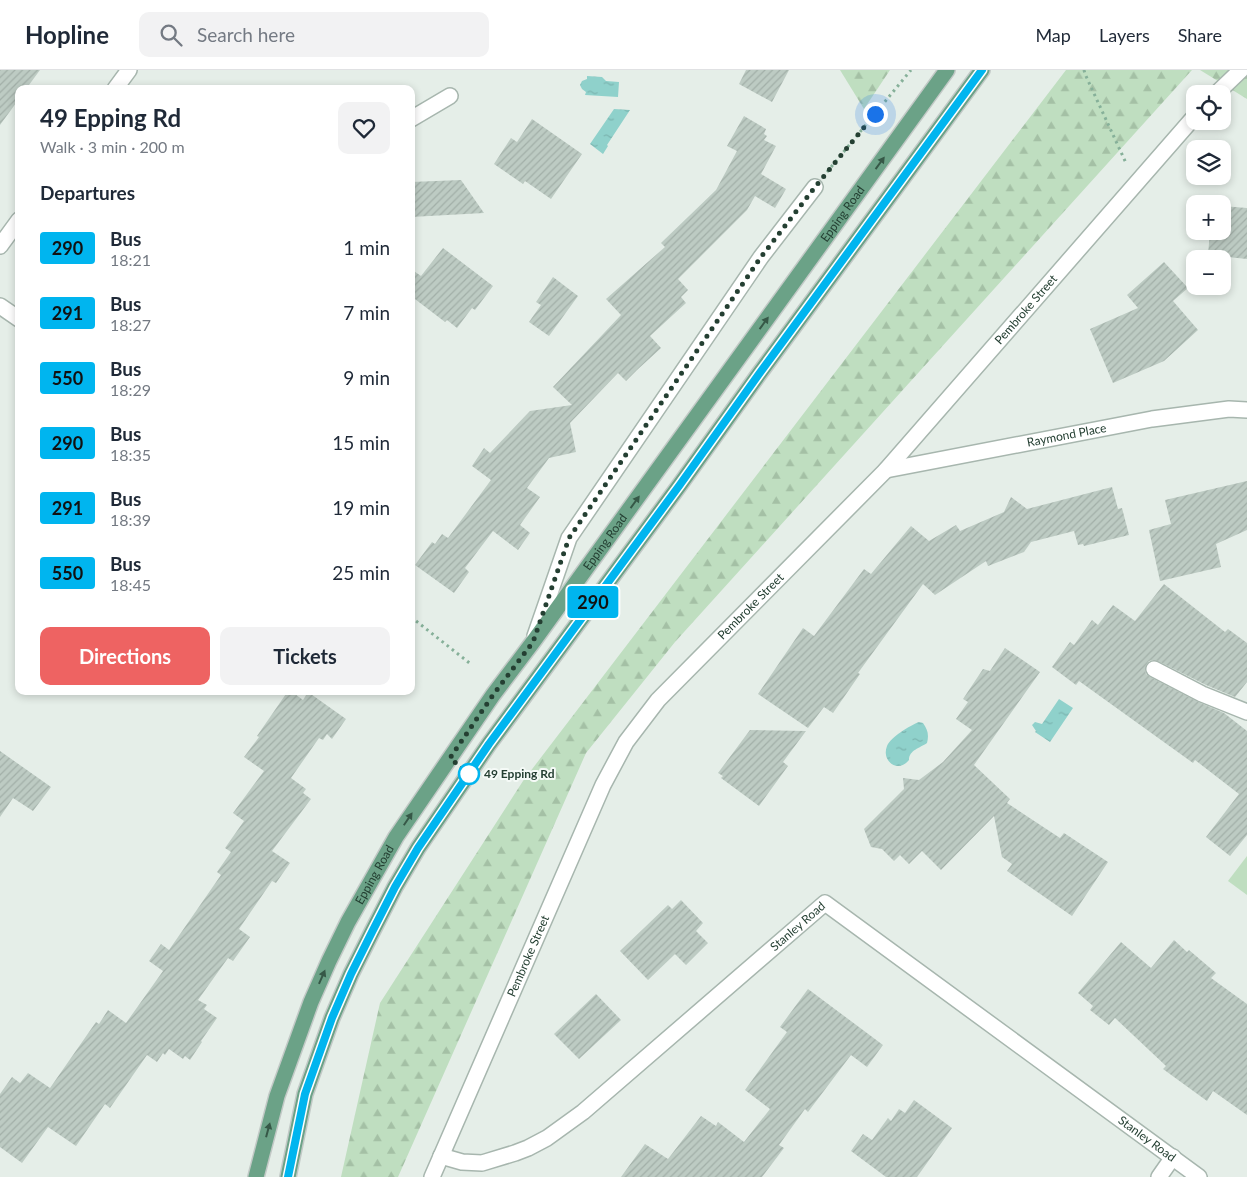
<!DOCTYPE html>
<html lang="en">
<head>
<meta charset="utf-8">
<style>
  :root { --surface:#fff; --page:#f2f2f3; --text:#1f2937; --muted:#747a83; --line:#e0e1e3; --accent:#ee6362 }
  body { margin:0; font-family:Lato,sans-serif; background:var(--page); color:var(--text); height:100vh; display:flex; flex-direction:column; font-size:19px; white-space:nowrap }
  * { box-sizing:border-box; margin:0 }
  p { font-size:16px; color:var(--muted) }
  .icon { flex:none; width:28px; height:28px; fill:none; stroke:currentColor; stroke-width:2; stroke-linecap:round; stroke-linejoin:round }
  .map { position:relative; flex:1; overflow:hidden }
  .details { position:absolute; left:15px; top:15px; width:400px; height:610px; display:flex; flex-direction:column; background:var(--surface); border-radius:10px; box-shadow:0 2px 8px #0003 }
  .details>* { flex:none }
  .badge { padding:0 10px; border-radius:4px; font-size:18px; line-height:32px }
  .tools { position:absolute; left:1186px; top:15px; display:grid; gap:10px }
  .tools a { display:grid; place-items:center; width:45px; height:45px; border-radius:10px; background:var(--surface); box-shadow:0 2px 8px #0003; font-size:25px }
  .you { position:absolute; width:25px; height:25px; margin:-12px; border:4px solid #fff; border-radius:50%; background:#1a73e8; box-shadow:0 0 0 8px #1a73e833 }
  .map>.badge { position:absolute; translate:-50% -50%; box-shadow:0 0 0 2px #fff }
  h2 { padding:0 25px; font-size:19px; line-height:45px }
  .round { display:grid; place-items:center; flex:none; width:52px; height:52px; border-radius:10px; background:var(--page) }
  .headline { display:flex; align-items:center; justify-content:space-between; height:85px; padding:0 25px }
  h1 { font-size:24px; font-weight:700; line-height:38px }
  .action { display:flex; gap:10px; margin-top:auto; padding:10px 25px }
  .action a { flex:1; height:58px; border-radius:10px; background:var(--accent); color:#fff; font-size:20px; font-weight:700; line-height:58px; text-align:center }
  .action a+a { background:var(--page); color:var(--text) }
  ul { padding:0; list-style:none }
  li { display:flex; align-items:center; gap:15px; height:65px; padding:0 25px }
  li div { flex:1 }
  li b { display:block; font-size:19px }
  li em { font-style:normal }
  li .badge { min-width:55px; font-weight:700; text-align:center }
  header { display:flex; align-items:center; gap:30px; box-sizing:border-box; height:70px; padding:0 25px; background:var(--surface); border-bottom:1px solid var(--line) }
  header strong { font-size:24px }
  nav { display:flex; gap:28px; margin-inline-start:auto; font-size:18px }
  .search { width:350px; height:45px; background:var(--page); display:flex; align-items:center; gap:12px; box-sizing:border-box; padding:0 18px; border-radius:10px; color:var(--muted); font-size:19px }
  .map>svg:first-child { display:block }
  .grass { fill:#bfdec0 }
  .forest { fill:url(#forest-firs) }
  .water { fill:url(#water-ripples) }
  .building { fill:url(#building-hatch) }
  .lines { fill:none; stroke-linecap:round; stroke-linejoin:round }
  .minor-casing { stroke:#a7b6ae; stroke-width:18 }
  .major-casing { stroke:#c2c9c6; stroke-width:18 }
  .path { stroke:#86b099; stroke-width:3; stroke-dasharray:2.5 4; stroke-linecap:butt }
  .minor { stroke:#fff; stroke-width:15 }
  .major { stroke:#6ba287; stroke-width:15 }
  .oneway { fill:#365847 }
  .line-casing { stroke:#fff; stroke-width:11 }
  .line { stroke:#00b5ef; stroke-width:8 }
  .walk { stroke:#243f32; stroke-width:5; stroke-dasharray:0 9 }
  .stop-dot { fill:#fff; stroke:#00b5ef; stroke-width:2.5 }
  .labels { text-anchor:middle; stroke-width:4; stroke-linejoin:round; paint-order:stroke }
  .street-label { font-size:12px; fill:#243f32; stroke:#f5faf7 }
  .stop-label { font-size:12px; font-weight:bold; fill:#243f32; stroke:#f5faf7; text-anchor:start }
</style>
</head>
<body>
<header>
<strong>Hopline</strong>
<div class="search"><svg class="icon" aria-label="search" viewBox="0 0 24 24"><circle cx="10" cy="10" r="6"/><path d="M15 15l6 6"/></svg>Search here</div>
<nav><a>Map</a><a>Layers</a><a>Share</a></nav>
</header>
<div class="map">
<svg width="1247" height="1107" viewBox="0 0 1247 1107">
  <defs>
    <pattern id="forest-firs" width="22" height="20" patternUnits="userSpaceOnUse" patternTransform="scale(1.25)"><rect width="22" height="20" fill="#bfdec0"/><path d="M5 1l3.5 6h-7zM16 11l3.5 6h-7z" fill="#a4c0a5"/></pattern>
    <pattern id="water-ripples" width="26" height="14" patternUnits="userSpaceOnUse" patternTransform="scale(1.25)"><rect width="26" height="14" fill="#8fd1cb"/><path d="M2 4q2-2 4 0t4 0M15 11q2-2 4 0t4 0" fill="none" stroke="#7bb4af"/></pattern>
    <pattern id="building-hatch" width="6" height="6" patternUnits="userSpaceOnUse" patternTransform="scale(1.25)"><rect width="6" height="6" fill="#bdcbc3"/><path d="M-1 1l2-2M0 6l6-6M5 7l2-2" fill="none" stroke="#a2afa8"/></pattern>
  </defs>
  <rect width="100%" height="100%" fill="#e5eee8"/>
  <path class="grass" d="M1247 786V825L1228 811Z"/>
  <g class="forest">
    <path d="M840 0H890L864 39Z"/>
    <path d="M1066 0H1192L675 572 586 683 398 1107H341L380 933 523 711Z"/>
    <path d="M1200 0H1247V29Z"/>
  </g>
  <g class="water">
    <path d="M587 6 602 7 606 11 619 12 618 27 585 25 586 22 582 19 580 15 582 11 587 9Z"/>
    <path d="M614 39 630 40 607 75 608 76 603 84 590 74Z"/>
    <path d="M1059 629 1073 638 1050 672 1035 662 1036 661 1032 655 1035 652 1042 654Z"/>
    <path d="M919 652 923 653C928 660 929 665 927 673 920 678 909 680 909 690 898 704 881 691 887 676 891 667 909 656 919 652Z"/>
  </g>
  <g class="building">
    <path d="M0 0H40L26 19H19V29L0 55Z"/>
    <path d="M746 0H789L772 32 739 14Z"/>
    <path d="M744 46 766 59 764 64 767 66 764 70 776 76 761 104 786 119 775 138 755 126 747 140 678 209 688 220 681 227 686 233 650 266 661 278 637 300 626 311 618 303 570 353 576 382 549 388 527 418 540 427 520 455 530 463 518 480 493 461 465 498 469 502 454 523 415 495 432 472 435 474 442 464 448 468 491 410 472 396 484 378 490 383 530 341 572 335 553 317 621 245 606 229 665 177 661 173 716 120 737 81 727 76Z"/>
    <path d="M532 49 582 84 551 129 525 111 523 114 494 94 511 68 517 72Z"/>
    <path d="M461 110 484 143 411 147V112Z"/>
    <path d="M1222 136 1247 138V189L1208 185 1210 161H1222Z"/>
    <path d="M443 178 493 216 475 240 472 238 457 258 447 250 445 252 411 226V199L421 206Z"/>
    <path d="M1164 192 1188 218 1173 231 1198 260 1164 291 1113 313 1090 259 1138 238 1127 225Z"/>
    <path d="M553 207 578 226 549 266 529 252 541 235 536 232Z"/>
    <path d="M1247 411V460L1216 474 1221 497 1160 511 1149 460 1171 454 1165 430Z"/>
    <path d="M1112 417 1118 439 1122 438 1129 465 1084 476 1083 474 1078 475 1074 461 1031 472 1024 482 988 496 986 491 935 525 923 514 858 603 860 604 833 643 824 637 808 658 758 624 803 558 814 566 864 499 871 504 911 456 929 471 956 455 960 461 1004 442 1011 427 1027 439Z"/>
    <path d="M1164 514 1225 562 1228 559 1247 573V612L1235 627 1206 615 1158 591 1153 590 1149 591 1146 595 1145 599 1146 604 1150 607 1198 632 1224 643 1247 661V765L1230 786 1206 767 1239 724 1195 690 1193 693 1079 611 1076 615 1052 597 1070 572 1074 575 1092 550 1098 555 1113 535 1135 551Z"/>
    <path d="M1005 578 1040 602 974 695 1010 729 1007 733 1060 768 1064 763 1108 792 1072 846 1007 801 1012 794 1002 787 994 746 941 800 922 781 909 794 900 785 894 791 882 779 871 777 864 759 904 719 903 708 919 710 943 692 972 660 956 649 968 632 963 629 983 599 990 601Z"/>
    <path d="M288 621H291L303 630 308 622 346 649 332 669 327 664 323 670 319 668 291 708 306 719 303 723 311 729 272 781 290 793 276 813 272 811 239 859 250 867 233 891 228 888 198 930 207 935 204 939 217 948 201 971 202 972 190 990 185 986 183 989 169 979 165 985 163 983 157 992 147 985 110 1038 105 1034 76 1076 48 1057 22 1093 0 1077V1024L12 1007 20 1013 28 1003 50 1018 96 952 99 954 108 940 126 953 163 901 149 891 161 874 169 880 221 805 217 802 231 782 225 778 244 751 233 743 264 701 244 687 259 667 257 666Z"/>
    <path d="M750 660 806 661 783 692 788 696 759 736 721 708 723 706 718 703Z"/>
    <path d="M0 681 51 717 33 741 13 728 0 747Z"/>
    <path d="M681 830 703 853 696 861 708 873 686 895 675 884 648 910 620 881 668 835 672 839Z"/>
    <path d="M1174 870 1187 882 1189 880 1216 903 1211 908 1247 934V1045L1213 1021 1207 1031 1163 999 1166 996 1115 948 1109 955 1090 940 1093 936 1078 923 1121 872 1151 898Z"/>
    <path d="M808 919 883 975 867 997 851 985 808 1042 805 1039 779 1075 784 1078 762 1107H621L645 1074 668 1089 701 1046 716 1056 718 1052 744 1072 770 1039 745 1020 787 962 780 957Z"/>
    <path d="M596 924 621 950 579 989 554 964Z"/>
    <path d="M914 1030 952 1058 917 1107H886L851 1081 863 1064 872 1070 888 1048 891 1051 899 1039 905 1043Z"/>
  </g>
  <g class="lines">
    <g class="minor-casing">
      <g id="minor">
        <path d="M115 19 129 0"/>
        <path d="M1216 24 1241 0"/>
        <path d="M411 49 450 26"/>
        <path d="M0 176 19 150"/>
        <path d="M0 236 19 249"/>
        <path id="s1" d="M886 400 1152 349 1229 339 1247 340"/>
        <path d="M535 566 569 468 761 187 815 117"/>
        <path d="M1154 599 1202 624 1247 642"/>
        <path id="s2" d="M441 1086 462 1092 482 1093 515 1083 528 1078 547 1068 583 1042 825 833 1199 1107"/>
        <path id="s3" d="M432 1107 603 715 626 672 658 630 886 400 1195 46"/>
        <path d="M1159 1107 1173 1087"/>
      </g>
    </g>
    <g class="major-casing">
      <g id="major">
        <path id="s4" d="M256 1107 277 1026 311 932 329 891 348 852 396 767 493 625 533 572 947 0"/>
        <path d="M288 1107 305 1024 332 948 351 904 372 862 395 817 418 778 489 674 679 416 759 304 982 0"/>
      </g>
    </g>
    <g class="path">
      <path d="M1084 0 1085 4 1126 93"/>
      <path d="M827 102 911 0"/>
      <path d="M411 547 472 595"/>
    </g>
    <use href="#minor" class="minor"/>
    <use href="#major" class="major"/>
  </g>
  <defs><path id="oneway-solid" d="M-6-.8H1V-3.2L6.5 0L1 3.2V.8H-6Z" transform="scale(1.25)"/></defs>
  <g class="oneway">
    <use href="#oneway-solid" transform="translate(880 93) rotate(-54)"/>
    <use href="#oneway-solid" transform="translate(764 253) rotate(-54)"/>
    <use href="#oneway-solid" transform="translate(635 432) rotate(-54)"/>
    <use href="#oneway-solid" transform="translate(408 749) rotate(-56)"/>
    <use href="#oneway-solid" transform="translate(322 907) rotate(-66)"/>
    <use href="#oneway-solid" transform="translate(268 1060) rotate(-75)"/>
  </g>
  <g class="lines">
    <g class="line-casing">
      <path id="line" d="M288 1107 305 1024 332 948 351 904 372 862 395 817 418 778 489 674 679 416 759 304 982 0"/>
    </g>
    <use href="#line" class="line"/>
    <path class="walk" d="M469 704 450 688 493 625 533 572 569 468 761 187 815 117 875 44"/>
  </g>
  <circle class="stop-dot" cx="469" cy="704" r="10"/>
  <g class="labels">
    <g class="street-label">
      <text dy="4" stroke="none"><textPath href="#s4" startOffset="1136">Epping Road</textPath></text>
      <text dy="4" stroke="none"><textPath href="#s3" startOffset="1066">Pembroke Street</textPath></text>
      <text dy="4" stroke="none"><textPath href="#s1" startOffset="184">Raymond Place</textPath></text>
      <text dy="4" stroke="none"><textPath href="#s4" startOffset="731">Epping Road</textPath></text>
      <text dy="4" stroke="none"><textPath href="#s3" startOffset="661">Pembroke Street</textPath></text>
      <text dy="4" stroke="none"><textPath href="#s4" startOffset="326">Epping Road</textPath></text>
      <text dy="4" stroke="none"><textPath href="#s2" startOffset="440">Stanley Road</textPath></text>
      <text dy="4" stroke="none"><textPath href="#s3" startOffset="241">Pembroke Street</textPath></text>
      <text dy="4" stroke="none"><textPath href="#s2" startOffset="875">Stanley Road</textPath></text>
    </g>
    <g class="stop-label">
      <text x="484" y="708">49 Epping Rd</text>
    </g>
  </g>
</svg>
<div class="tools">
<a><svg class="icon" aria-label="locate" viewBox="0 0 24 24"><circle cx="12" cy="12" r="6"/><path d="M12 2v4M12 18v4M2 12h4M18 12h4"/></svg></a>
<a><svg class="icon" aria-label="layers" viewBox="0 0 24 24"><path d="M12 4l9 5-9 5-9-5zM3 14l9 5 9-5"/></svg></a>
<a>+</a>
<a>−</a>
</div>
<div class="you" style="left:875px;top:44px"></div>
<b class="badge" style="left:593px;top:532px;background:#00b5ef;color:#111">290</b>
<section class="details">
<div class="headline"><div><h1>49 Epping Rd</h1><p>Walk · 3 min · 200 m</p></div><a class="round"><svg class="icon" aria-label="heart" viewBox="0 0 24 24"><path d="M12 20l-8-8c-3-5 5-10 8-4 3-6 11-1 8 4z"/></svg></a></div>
<h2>Departures</h2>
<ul>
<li><span class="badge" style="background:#00b5ef;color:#111">290</span><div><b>Bus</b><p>18:21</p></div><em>1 min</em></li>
<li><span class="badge" style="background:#00b5ef;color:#111">291</span><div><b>Bus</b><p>18:27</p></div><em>7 min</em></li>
<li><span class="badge" style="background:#00b5ef;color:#111">550</span><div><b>Bus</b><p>18:29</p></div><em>9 min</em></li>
<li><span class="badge" style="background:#00b5ef;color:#111">290</span><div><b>Bus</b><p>18:35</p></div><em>15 min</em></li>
<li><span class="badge" style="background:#00b5ef;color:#111">291</span><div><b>Bus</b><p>18:39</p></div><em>19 min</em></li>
<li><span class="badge" style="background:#00b5ef;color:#111">550</span><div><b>Bus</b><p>18:45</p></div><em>25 min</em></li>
</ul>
<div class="action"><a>Directions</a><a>Tickets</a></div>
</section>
</div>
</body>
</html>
